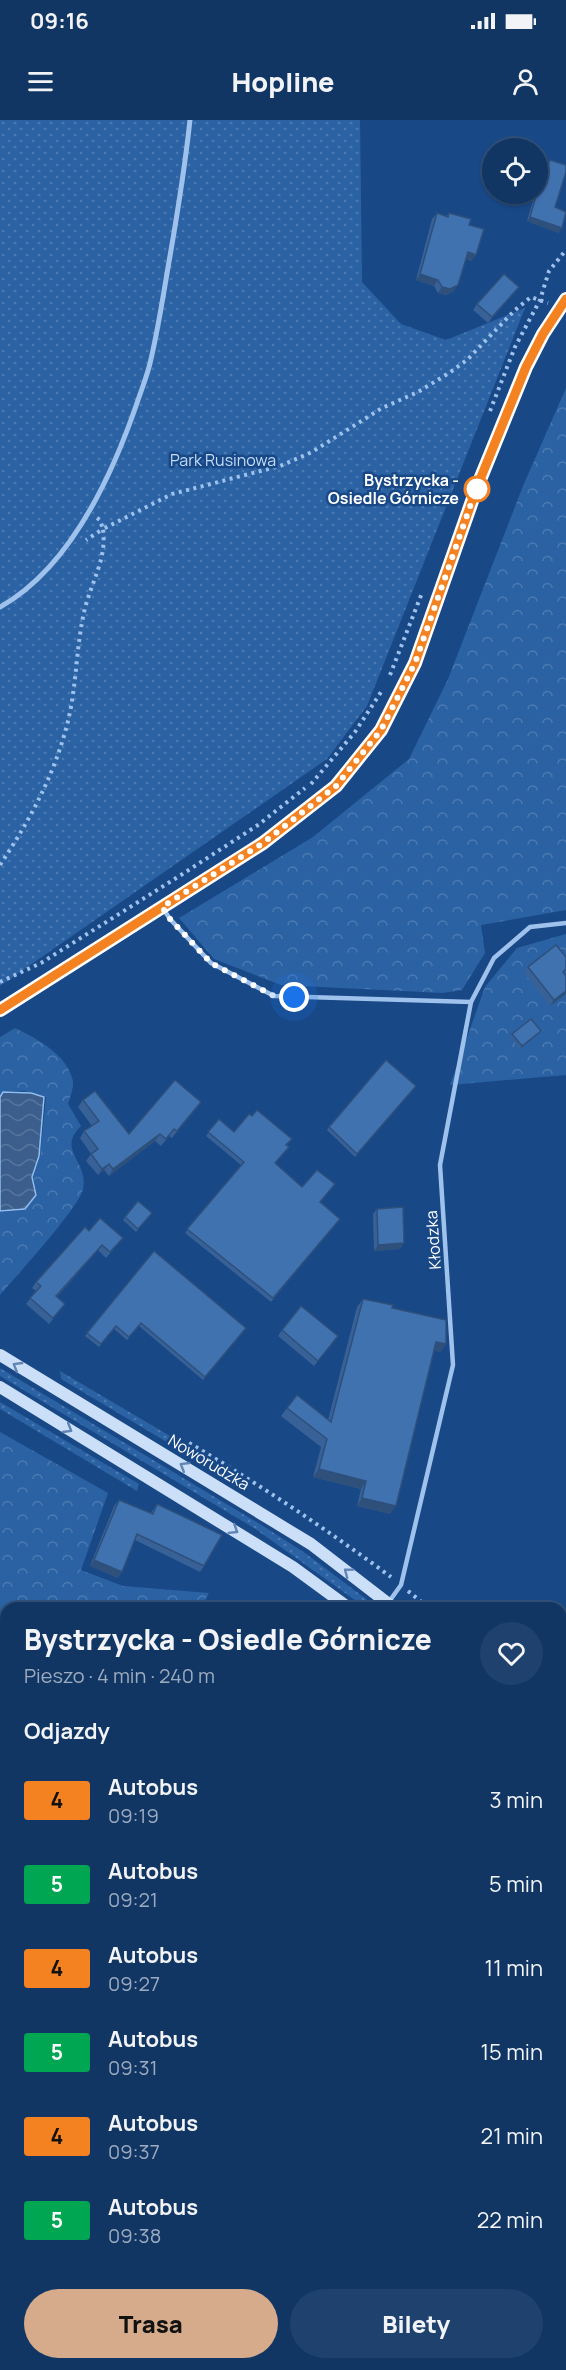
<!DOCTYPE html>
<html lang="pl">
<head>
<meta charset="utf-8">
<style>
  :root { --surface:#123664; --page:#1f416d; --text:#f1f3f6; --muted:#9cabbf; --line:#315078; --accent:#d6ab8b }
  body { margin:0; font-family:Manrope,sans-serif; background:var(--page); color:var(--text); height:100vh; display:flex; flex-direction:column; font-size:22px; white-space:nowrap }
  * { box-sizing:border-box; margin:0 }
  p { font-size:20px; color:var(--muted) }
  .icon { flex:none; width:33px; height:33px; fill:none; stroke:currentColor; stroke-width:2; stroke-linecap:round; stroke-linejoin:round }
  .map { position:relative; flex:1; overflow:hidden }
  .drawer { position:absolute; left:0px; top:1482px; width:567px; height:768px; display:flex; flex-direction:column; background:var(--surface); border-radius:18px 18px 0 0; box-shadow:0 2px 4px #0004,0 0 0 2px var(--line) }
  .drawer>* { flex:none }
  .badge { padding:0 12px; border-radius:4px; font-size:21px; line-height:39px }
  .buttons { position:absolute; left:482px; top:18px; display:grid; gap:12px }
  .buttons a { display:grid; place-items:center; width:66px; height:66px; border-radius:50%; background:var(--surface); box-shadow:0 2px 4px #0004,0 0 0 2px var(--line); font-size:30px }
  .you { position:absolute; width:30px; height:30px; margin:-15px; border:4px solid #fff; border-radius:50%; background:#1a73e8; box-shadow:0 0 0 9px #1a73e833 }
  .map>.badge { position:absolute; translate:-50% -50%; box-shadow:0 0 0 3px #fff }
  h2 { padding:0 24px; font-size:22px; line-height:54px }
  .round { display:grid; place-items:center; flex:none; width:63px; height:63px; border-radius:32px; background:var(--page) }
  .summary { display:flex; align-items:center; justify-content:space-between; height:102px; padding:0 24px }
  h1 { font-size:28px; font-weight:800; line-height:45px }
  .button { display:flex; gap:12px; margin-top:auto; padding:12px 24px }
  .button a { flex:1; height:69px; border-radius:36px; background:var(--accent); color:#111; font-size:24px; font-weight:800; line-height:69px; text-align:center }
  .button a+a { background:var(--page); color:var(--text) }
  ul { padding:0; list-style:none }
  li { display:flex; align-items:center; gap:18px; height:84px; padding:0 24px }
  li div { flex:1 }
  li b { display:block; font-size:22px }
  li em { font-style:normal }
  li .badge { min-width:66px; font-weight:700; text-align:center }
  .status { display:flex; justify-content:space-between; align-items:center; height:42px; padding:0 30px; background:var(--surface); direction:ltr }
  .status svg { height:16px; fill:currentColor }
  header { display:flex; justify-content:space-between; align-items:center; height:78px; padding:0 24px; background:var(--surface); font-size:27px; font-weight:800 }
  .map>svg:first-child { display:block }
  .grass { fill:url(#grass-dots) }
  .forest { fill:url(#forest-crowns) }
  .water { fill:url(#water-waves); stroke:#91bdef; stroke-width:1.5 }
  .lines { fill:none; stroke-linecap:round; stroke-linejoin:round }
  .path { stroke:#9fc2ed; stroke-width:4; stroke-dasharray:3 4.5; stroke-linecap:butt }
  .service { stroke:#9fc2ed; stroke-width:4.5 }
  .pedestrian { stroke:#9fc2ed; stroke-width:5 }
  .tertiary { stroke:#9fc2ed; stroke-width:10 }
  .secondary { stroke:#cbdff9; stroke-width:12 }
  .wall { fill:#386297 }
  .shaded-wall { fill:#2e507b }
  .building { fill:#4172b0; stroke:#2e507b; stroke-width:1.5 }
  .oneway { stroke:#6084b4 }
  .line-casing { stroke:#fff; stroke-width:14 }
  .line { stroke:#f58220; stroke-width:9 }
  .walk { stroke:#fff; stroke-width:6; stroke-dasharray:0 10.8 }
  .stop-dot { fill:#fff; stroke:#f58220; stroke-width:3 }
  .labels { text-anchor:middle; stroke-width:5; stroke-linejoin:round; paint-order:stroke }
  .park-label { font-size:16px; fill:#c4dcf9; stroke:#184886 }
  .stop-label { font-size:16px; font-weight:bold; fill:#fff; stroke:#184886; text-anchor:end }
  .street-label { font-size:16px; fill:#fff; stroke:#184886 }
</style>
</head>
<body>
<div class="status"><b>09:16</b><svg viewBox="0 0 49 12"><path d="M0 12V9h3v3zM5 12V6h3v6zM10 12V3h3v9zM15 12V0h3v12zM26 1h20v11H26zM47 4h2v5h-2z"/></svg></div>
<header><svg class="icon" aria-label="menu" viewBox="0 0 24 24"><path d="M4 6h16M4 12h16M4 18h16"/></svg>Hopline<svg class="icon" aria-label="person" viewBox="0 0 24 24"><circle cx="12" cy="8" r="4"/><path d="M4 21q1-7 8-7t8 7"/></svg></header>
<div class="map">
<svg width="566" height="2250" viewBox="0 0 566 2250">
  <defs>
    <pattern id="grass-dots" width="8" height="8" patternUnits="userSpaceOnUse" patternTransform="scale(1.5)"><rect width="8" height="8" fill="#2b62a4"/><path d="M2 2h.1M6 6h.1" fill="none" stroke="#4b7ab2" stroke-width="1.8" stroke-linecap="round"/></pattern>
    <pattern id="forest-crowns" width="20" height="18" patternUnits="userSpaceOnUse" patternTransform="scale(1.5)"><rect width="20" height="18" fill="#2b62a4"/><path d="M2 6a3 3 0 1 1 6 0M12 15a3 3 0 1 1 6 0" fill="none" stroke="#4b7ab2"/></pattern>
    <pattern id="water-waves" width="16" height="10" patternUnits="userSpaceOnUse" patternTransform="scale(1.5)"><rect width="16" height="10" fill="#3b5e8c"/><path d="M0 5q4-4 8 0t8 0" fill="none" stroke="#58769d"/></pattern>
  </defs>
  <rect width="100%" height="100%" fill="#184886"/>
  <g class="grass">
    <path d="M0 0H360L362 162 401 204 446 220 525 188 367 586 327 639 0 866Z"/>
    <path d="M0 1248 263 1406 305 1433 378 1488H366L254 1408 0 1256Z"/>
    <path d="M60 1251 175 1319V1320L165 1321 61 1259Z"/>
    <path d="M0 1282 139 1364 137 1371 0 1289Z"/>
  </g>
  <g class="forest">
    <path d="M566 268V790L481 805 485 833 462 870 443 873 281 865 214 839 179 798 313 717 409 639 448 559 523 366Z"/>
    <path d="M566 814V955L450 965 485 867 517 828Z"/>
    <path d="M15 908C36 918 68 935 73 961 74 967 70 978 68 984L81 1006C56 1030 89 1041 83 1069 79 1088 16 1156 0 1175V1092L25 1090 37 1075 33 1056 40 1036 46 977 24 971H3L0 976V917Z"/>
    <path d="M0 1312 108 1373 81 1450 123 1466 209 1473 201 1488H6V1790L0 1789Z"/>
  </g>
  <path class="water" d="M3 972 31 973 44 977 39 1036 32 1057 36 1075 25 1089 0 1091V977Z"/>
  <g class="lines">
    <g class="path">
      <path d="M490 291 515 227 540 180 549 151 566 130"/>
      <path d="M97 398 100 400 103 409 172 374 280 346 312 332 382 288 418 272 449 253 467 240 515 190 531 177 548 183"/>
      <path d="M390 555 422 473"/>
      <path d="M311 664 355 612 381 572"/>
      <path d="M0 745C30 700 55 654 68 601 77 564 76 525 85 488 92 461 107 438 103 409L86 420"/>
      <path d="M0 862 41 843 181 755 258 705 305 668"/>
      <path d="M189 1323C259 1364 326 1409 391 1457"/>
      <path d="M408 1471 429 1488"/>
      <path d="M561 1611 566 1616"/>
    </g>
    <g class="service">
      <path d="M162 787 170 799 211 843 274 876 471 882"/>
      <path d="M388 1483 401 1465 453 1245 440 1045 471 882 494 838 530 807 566 803"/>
      <path d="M561 1747 566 1743"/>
      <path d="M0 1901 6 1902"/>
      <path d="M561 1972 566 1973"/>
    </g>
    <path class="pedestrian" d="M0 487C70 448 112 356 137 283 142 268 148 254 151 239 159 205 164 170 170 136 178 90 185 46 190 0"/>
    <path class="tertiary" d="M0 891 263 723 336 666 381 610 415 543 477 367 526 247 543 214 566 179"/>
    <g class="secondary">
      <path d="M0 1235 311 1424 394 1488"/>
      <path d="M0 1267 293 1447 349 1488"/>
      <path d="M561 1643 566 1648"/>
      <path d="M561 1685 566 1691"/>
    </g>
  </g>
  <g class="wall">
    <path d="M550 40 555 87 562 108 558 113 527 101 533 81 509 74H537L540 61 547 45Z"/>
    <path d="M437 93 446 97 449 93 469 105 476 135 471 141 466 139 454 171 446 175 438 173 434 166 416 160 432 99Z"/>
    <path d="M519 167 514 173 488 203 473 190 477 184Z"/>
    <path d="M528 847 564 853 566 874 550 886 524 853Z"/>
    <path d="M512 914H538L520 929 510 917Z"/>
    <path d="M416 966 355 1037 327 1010 329 1007Z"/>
    <path d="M83 980 129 1014 201 982 172 1018 169 1016 161 1026 155 1021 109 1056 104 1050 98 1055 86 1041 91 1034 80 1018 84 1011 92 1006 78 987Z"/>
    <path d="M219 999 234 1012 287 1025 289 1027 275 1043 302 1067 340 1099 271 1182 185 1113 241 1045 206 1016Z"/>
    <path d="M377 1089 404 1123 400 1129 374 1131 373 1094Z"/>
    <path d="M152 1093 136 1112 123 1100 125 1097Z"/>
    <path d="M89 1111 123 1118 106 1138 98 1130 57 1177 65 1184 49 1204 26 1184 36 1171 32 1168 36 1162Z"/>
    <path d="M154 1131 246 1208 203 1260 139 1206 127 1220 114 1209 99 1227 85 1216Z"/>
    <path d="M363 1179 392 1188 446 1224 440 1232 434 1230 390 1394 357 1386 361 1369 313 1357 321 1327 281 1296 287 1288 328 1300 357 1187Z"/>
    <path d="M282 1210 338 1216 314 1246 278 1216Z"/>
    <path d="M119 1380 151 1393 157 1384 204 1446 200 1452 135 1420 122 1452 118 1458 90 1446 114 1386Z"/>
  </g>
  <g class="shaded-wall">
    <path d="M509 74H527L536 76 533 81Z"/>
    <path d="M530 97 562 108 558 113 527 101Z"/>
    <path d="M468 132 476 135 471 141 464 138Z"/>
    <path d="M420 154 438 160 434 166 416 160Z"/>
    <path d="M458 165 454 171 446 175 438 173 442 167Z"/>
    <path d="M519 167 514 173 488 203 492 197Z"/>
    <path d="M566 871V874L550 886 554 880Z"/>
    <path d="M541 911 538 914 520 929 522 926Z"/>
    <path d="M201 982 196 989 172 1018 177 1011Z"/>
    <path d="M160 1014 155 1021 109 1056 113 1049Z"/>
    <path d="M109 1044 104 1050 98 1055 102 1049Z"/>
    <path d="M404 1123 400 1129 374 1131 378 1125Z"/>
    <path d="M102 1125 98 1130 52 1182 56 1176Z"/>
    <path d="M436 1222 446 1224 440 1232 430 1230Z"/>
    <path d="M319 1349 366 1361 361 1369 313 1357Z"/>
    <path d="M362 1378 396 1386 390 1394 357 1386Z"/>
    <path d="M94 1440 122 1452 118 1458 90 1446Z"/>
  </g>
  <g class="building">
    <path d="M550 40 566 45V52L555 87 566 92 562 108 530 97 536 76 527 74H537V60L541 61Z"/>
    <path d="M437 93 448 97 449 93 471 99 469 105 484 109 476 135 468 132 458 165 450 169 442 167 438 160 420 154Z"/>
    <path d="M504 154 519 167 492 197 477 184Z"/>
    <path d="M556 825 566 837V849L563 852 566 856V871L554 880 528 847Z"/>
    <path d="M531 899 541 911 522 926 512 914Z"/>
    <path d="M386 940 416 966 357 1034 329 1007Z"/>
    <path d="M175 960 201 982 177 1011 174 1009 166 1019 160 1014 113 1049 109 1044 102 1049 91 1034 98 1029 84 1011 99 1001 83 980 95 971 129 1014Z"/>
    <path d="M257 990 292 1019 286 1025 289 1027 275 1043 302 1067 317 1050 335 1064 320 1082 340 1099 273 1178 187 1109 244 1042 208 1012 219 999 234 1012 249 994 252 996Z"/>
    <path d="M138 1081 152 1093 138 1109 125 1097Z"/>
    <path d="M403 1087 404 1123 378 1125 377 1089Z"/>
    <path d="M100 1098 123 1118 110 1132 102 1125 56 1176 65 1184 53 1198 30 1178 41 1166 36 1162 85 1107 89 1111Z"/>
    <path d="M154 1131 246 1208 205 1257 141 1203 129 1217 116 1206 101 1224 87 1213Z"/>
    <path d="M363 1179 393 1185 392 1188 446 1200V1224L436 1222 396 1386 362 1378 366 1361 319 1349 327 1319 287 1288 297 1275 331 1302Z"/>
    <path d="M301 1186 338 1216 318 1241 282 1210Z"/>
    <path d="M119 1380 153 1394 157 1384 222 1415 204 1446 137 1414 122 1452 94 1440Z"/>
  </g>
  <defs><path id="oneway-chevron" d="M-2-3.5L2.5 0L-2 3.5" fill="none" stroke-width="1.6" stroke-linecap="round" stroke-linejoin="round" transform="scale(1.5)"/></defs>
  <g class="oneway">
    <use href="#oneway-chevron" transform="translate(17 1246) rotate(-149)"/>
    <use href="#oneway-chevron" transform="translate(68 1309) rotate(31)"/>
    <use href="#oneway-chevron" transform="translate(184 1346) rotate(-149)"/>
    <use href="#oneway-chevron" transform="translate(234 1410) rotate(32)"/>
    <use href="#oneway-chevron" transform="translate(348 1452) rotate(-143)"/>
  </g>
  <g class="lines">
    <g class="line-casing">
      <path id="line" d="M0 890 263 723 336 666 381 610 415 543 477 367 526 247 543 214 566 179"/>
    </g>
    <use href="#line" class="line"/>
    <path class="walk" d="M294 877 274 876 211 843 170 799 162 787 263 723 336 666 381 610 415 543 477 367V369"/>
  </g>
  <circle class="stop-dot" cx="477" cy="369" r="12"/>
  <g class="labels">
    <g class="park-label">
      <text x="223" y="346">Park Rusinowa</text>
    </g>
    <g class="stop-label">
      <text x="459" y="366">Bystrzycka -<tspan x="459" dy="18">Osiedle Górnicze</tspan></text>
    </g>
    <g class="street-label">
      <text transform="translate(433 1120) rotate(-94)" y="6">Kłodzka</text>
      <text transform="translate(209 1342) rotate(31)" y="6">Noworudzka</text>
    </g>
  </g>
</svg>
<div class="buttons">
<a><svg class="icon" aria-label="locate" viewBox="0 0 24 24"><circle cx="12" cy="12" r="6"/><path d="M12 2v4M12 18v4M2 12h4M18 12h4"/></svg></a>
</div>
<div class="you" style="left:294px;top:877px"></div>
<section class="drawer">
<div class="summary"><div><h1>Bystrzycka - Osiedle Górnicze</h1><p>Pieszo · 4 min · 240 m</p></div><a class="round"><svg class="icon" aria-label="heart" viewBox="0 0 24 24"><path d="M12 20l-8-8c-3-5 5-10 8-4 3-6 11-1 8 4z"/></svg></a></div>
<h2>Odjazdy</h2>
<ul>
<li><span class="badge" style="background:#f58220;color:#111">4</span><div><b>Autobus</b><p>09:19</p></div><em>3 min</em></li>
<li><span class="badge" style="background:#00a651;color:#fff">5</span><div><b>Autobus</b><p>09:21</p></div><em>5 min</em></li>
<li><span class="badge" style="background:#f58220;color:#111">4</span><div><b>Autobus</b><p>09:27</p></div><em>11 min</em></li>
<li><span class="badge" style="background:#00a651;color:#fff">5</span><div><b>Autobus</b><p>09:31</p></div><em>15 min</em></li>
<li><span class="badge" style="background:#f58220;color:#111">4</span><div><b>Autobus</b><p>09:37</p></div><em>21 min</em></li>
<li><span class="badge" style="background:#00a651;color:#fff">5</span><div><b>Autobus</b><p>09:38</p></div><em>22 min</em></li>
</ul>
<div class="button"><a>Trasa</a><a>Bilety</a></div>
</section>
</div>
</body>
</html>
